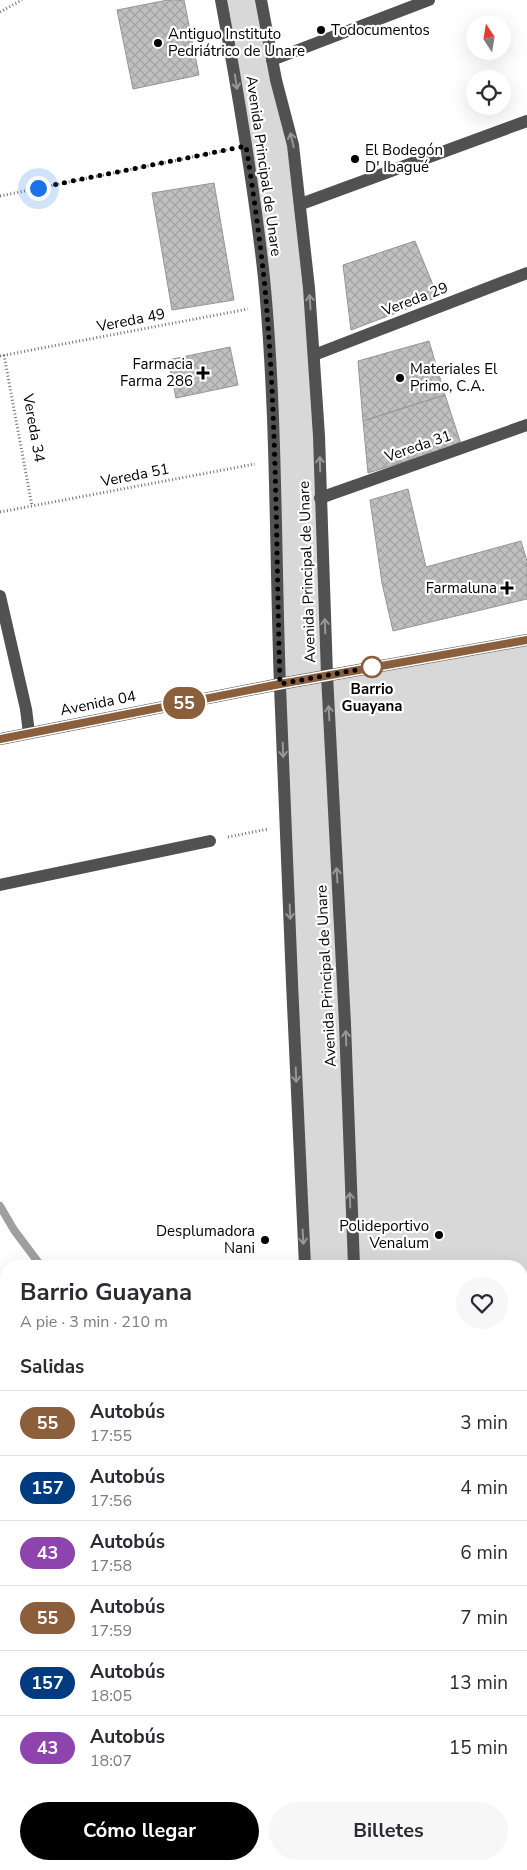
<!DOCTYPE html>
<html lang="es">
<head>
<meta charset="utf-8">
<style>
  :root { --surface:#fff; --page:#f7f7f7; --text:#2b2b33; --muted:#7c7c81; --line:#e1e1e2; --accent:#000 }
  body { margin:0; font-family:"Nunito Sans",sans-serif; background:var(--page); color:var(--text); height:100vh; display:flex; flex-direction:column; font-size:19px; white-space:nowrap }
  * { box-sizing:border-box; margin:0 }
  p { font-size:16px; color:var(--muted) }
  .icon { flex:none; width:28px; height:28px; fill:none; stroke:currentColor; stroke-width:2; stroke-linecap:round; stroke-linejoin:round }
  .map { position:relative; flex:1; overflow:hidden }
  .side { position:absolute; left:0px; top:1260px; width:528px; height:610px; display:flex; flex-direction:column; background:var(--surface); border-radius:20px 20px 0 0; box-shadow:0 5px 20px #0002 }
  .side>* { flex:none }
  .badge { padding:0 10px; border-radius:16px; font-size:18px; line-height:32px }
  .needle { width:32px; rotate:348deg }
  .tools { position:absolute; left:466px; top:15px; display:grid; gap:10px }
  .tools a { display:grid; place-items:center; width:45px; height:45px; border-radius:50%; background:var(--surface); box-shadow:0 5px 20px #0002; font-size:25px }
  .you { position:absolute; width:25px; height:25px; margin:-12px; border:4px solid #fff; border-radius:50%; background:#1a73e8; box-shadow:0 0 0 8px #1a73e833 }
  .map>.badge { position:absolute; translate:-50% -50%; box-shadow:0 0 0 2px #fff }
  h2 { padding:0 20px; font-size:19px; line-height:45px }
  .round { display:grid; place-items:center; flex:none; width:52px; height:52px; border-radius:26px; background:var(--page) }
  .headline { display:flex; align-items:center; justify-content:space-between; height:85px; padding:0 20px }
  h1 { font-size:24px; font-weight:700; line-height:38px }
  .primary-button { display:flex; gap:10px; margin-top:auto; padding:10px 20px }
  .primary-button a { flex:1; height:58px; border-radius:30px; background:var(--accent); color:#fff; font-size:20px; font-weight:700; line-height:58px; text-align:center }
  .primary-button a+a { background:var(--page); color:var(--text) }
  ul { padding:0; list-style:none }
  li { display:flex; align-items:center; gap:15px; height:65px; padding:0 20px; border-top:1px solid var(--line) }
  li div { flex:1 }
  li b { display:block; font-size:19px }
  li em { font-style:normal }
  li .badge { min-width:55px; font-weight:700; text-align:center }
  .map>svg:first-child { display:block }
  .grass { fill:#d8d8d8 }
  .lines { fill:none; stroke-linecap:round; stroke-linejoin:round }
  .stream { stroke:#9f9f9f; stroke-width:8 }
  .building { fill:url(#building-cross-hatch); stroke:#959595 }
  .path { stroke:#737373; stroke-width:3; stroke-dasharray:1 2.5; stroke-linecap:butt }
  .minor { stroke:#515151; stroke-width:12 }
  .oneway { stroke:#979797 }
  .line-casing { stroke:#fff; stroke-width:11 }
  .line { stroke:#8b5e3c; stroke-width:8 }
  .walk { stroke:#000; stroke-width:5; stroke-dasharray:0 9 }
  .poi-dot { fill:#000; stroke:#fff; stroke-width:2 }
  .stop-dot { fill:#fff; stroke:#8b5e3c; stroke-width:2.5 }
  .labels { text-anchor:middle; stroke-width:4.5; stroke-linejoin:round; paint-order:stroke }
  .poi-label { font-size:15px; fill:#000; stroke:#fff; text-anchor:start }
  .street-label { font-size:15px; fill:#000; stroke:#fff }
  .stop-label { font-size:15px; font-weight:bold; fill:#000; stroke:#fff }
</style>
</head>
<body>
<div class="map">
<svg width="527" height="1870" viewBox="0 0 527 1870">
  <defs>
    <pattern id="building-cross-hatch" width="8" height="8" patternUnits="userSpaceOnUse" patternTransform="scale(1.25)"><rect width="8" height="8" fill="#c0c0c0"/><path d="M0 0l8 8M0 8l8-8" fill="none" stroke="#a3a3a3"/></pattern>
  </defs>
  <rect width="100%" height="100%" fill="#fff"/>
  <path class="grass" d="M221 0H261L301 204 327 675 527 640V1870H335L334 1864H521V1266H305L269 347Z"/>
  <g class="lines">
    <path class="stream" d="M0 1206 14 1230 41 1266"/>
  </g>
  <g class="building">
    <path d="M168 0H184L199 75 133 89 117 10Z"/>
    <path d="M214 183 234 300 172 310 152 193Z"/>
    <path d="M415 241 438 297 351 330 343 265Z"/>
    <path d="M429 341 445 395 363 421 358 361Z"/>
    <path d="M230 347 238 385 176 398 168 360Z"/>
    <path d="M445 395 461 444 368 473 363 421Z"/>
    <path d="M408 489 426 567 521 541 527 561V599L393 631 382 583 370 500Z"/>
  </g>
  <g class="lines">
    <g class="path">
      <path d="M0 12 22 0"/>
      <path d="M0 196 227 150"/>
      <path d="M4 355 32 506"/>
      <path d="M0 356 248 309"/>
      <path d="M0 512 255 464"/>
      <path d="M228 837 268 829"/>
    </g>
    <g class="minor">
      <path d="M221 0C238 92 254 185 264 278 277 413 275 550 280 686 288 879 295 1073 305 1266"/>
      <path d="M261 0 276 80 293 145 309 288 319 436 327 675 345 1024 354 1266"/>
      <path d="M272 60 429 0"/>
      <path d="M301 204 527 121"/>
      <path d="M314 355 527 273"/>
      <path d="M320 498 527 425"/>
      <path d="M0 596 26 709 29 733"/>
      <path d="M0 739 280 684 527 640"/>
      <path d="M0 885 210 841"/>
      <path d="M334 1864 335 1870"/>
      <path d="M364 1870 380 1869"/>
    </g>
  </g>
  <defs><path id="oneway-shaft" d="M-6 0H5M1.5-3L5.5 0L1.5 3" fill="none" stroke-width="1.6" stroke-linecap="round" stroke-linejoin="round" transform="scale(1.25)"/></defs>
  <g class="oneway">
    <use href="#oneway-shaft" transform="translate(236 82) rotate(81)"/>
    <use href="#oneway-shaft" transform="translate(292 140) rotate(-103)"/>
    <use href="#oneway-shaft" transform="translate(310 302) rotate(-94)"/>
    <use href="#oneway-shaft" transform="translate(320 464) rotate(-91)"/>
    <use href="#oneway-shaft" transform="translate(325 626) rotate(-92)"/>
    <use href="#oneway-shaft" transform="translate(329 713) rotate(-93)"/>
    <use href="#oneway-shaft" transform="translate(283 750) rotate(88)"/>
    <use href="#oneway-shaft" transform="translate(337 875) rotate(-93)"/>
    <use href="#oneway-shaft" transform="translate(290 912) rotate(88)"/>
    <use href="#oneway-shaft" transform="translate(346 1038) rotate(-92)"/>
    <use href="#oneway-shaft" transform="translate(296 1075) rotate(88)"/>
    <use href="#oneway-shaft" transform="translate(350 1200) rotate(-92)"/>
    <use href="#oneway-shaft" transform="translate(303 1237) rotate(87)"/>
  </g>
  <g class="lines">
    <g class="line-casing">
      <path id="line" d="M0 739 280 684 527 640"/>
    </g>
    <use href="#line" class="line"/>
    <path class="walk" d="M38 188 246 146C253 189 259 234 264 278 277 412 276 548 280 684L372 667"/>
  </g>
  <g class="poi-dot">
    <circle cx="321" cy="30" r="5"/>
    <circle cx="158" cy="43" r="5"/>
    <circle cx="355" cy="159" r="5"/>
    <path d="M200.5 365.5h5v5h5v5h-5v5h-5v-5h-5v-5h5z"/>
    <circle cx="400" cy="378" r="5"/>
    <path d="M504.5 580.5h5v5h5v5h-5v5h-5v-5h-5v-5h5z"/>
    <circle cx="439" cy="1235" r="5"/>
    <circle cx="265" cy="1240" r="5"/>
  </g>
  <circle class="stop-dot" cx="372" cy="667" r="10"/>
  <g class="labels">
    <g class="poi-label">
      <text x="331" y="35">Todocumentos</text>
      <text x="168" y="39">Antiguo Instituto<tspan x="168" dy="17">Pedriátrico de Unare</tspan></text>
      <text x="365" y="155">El Bodegón<tspan x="365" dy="17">D' Ibagué</tspan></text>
      <text x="193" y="369" text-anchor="end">Farmacia<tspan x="193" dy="17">Farma 286</tspan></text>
      <text x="410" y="374">Materiales El<tspan x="410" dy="17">Primo, C.A.</tspan></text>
      <text x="497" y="593" text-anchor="end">Farmaluna</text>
      <text x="429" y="1231" text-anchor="end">Polideportivo<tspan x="429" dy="17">Venalum</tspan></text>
      <text x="255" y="1236" text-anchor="end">Desplumadora<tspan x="255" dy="17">Nani</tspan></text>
    </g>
    <g class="street-label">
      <text transform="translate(264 166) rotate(82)" y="5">Avenida Principal de Unare</text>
      <text transform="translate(415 299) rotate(-21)" y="5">Vereda 29</text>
      <text transform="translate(131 320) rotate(-11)" y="5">Vereda 49</text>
      <text transform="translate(34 428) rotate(80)" y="5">Vereda 34</text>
      <text transform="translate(418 446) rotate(-19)" y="5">Vereda 31</text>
      <text transform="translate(135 475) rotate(-11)" y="5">Vereda 51</text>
      <text transform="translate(307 572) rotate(-92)" y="5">Avenida Principal de Unare</text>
      <text transform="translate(98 703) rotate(-11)" y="5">Avenida 04</text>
      <text transform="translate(326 976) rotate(-93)" y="5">Avenida Principal de Unare</text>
    </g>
    <g class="stop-label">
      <text x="372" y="694">Barrio<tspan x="372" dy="17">Guayana</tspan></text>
    </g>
  </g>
</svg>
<div class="tools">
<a><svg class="needle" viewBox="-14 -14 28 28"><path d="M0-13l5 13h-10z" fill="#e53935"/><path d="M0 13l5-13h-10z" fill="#7c7c81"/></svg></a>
<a><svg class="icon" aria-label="locate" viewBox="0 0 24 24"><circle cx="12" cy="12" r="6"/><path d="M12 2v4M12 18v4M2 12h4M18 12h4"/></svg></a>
</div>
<div class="you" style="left:38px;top:188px"></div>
<b class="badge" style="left:184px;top:703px;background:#8b5e3c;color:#fff">55</b>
<section class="side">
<div class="headline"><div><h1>Barrio Guayana</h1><p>A pie · 3 min · 210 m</p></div><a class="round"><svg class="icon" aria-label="heart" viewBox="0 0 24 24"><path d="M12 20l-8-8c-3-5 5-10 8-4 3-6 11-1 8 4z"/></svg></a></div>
<h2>Salidas</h2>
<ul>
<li><span class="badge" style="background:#8b5e3c;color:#fff">55</span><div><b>Autobús</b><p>17:55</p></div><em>3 min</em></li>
<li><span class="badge" style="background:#003b80;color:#fff">157</span><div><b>Autobús</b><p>17:56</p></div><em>4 min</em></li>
<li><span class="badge" style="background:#8e44ad;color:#fff">43</span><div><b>Autobús</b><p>17:58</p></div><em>6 min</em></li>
<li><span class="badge" style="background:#8b5e3c;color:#fff">55</span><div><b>Autobús</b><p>17:59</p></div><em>7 min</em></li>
<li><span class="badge" style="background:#003b80;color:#fff">157</span><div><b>Autobús</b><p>18:05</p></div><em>13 min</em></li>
<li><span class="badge" style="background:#8e44ad;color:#fff">43</span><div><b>Autobús</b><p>18:07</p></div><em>15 min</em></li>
</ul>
<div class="primary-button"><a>Cómo llegar</a><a>Billetes</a></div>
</section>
</div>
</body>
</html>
